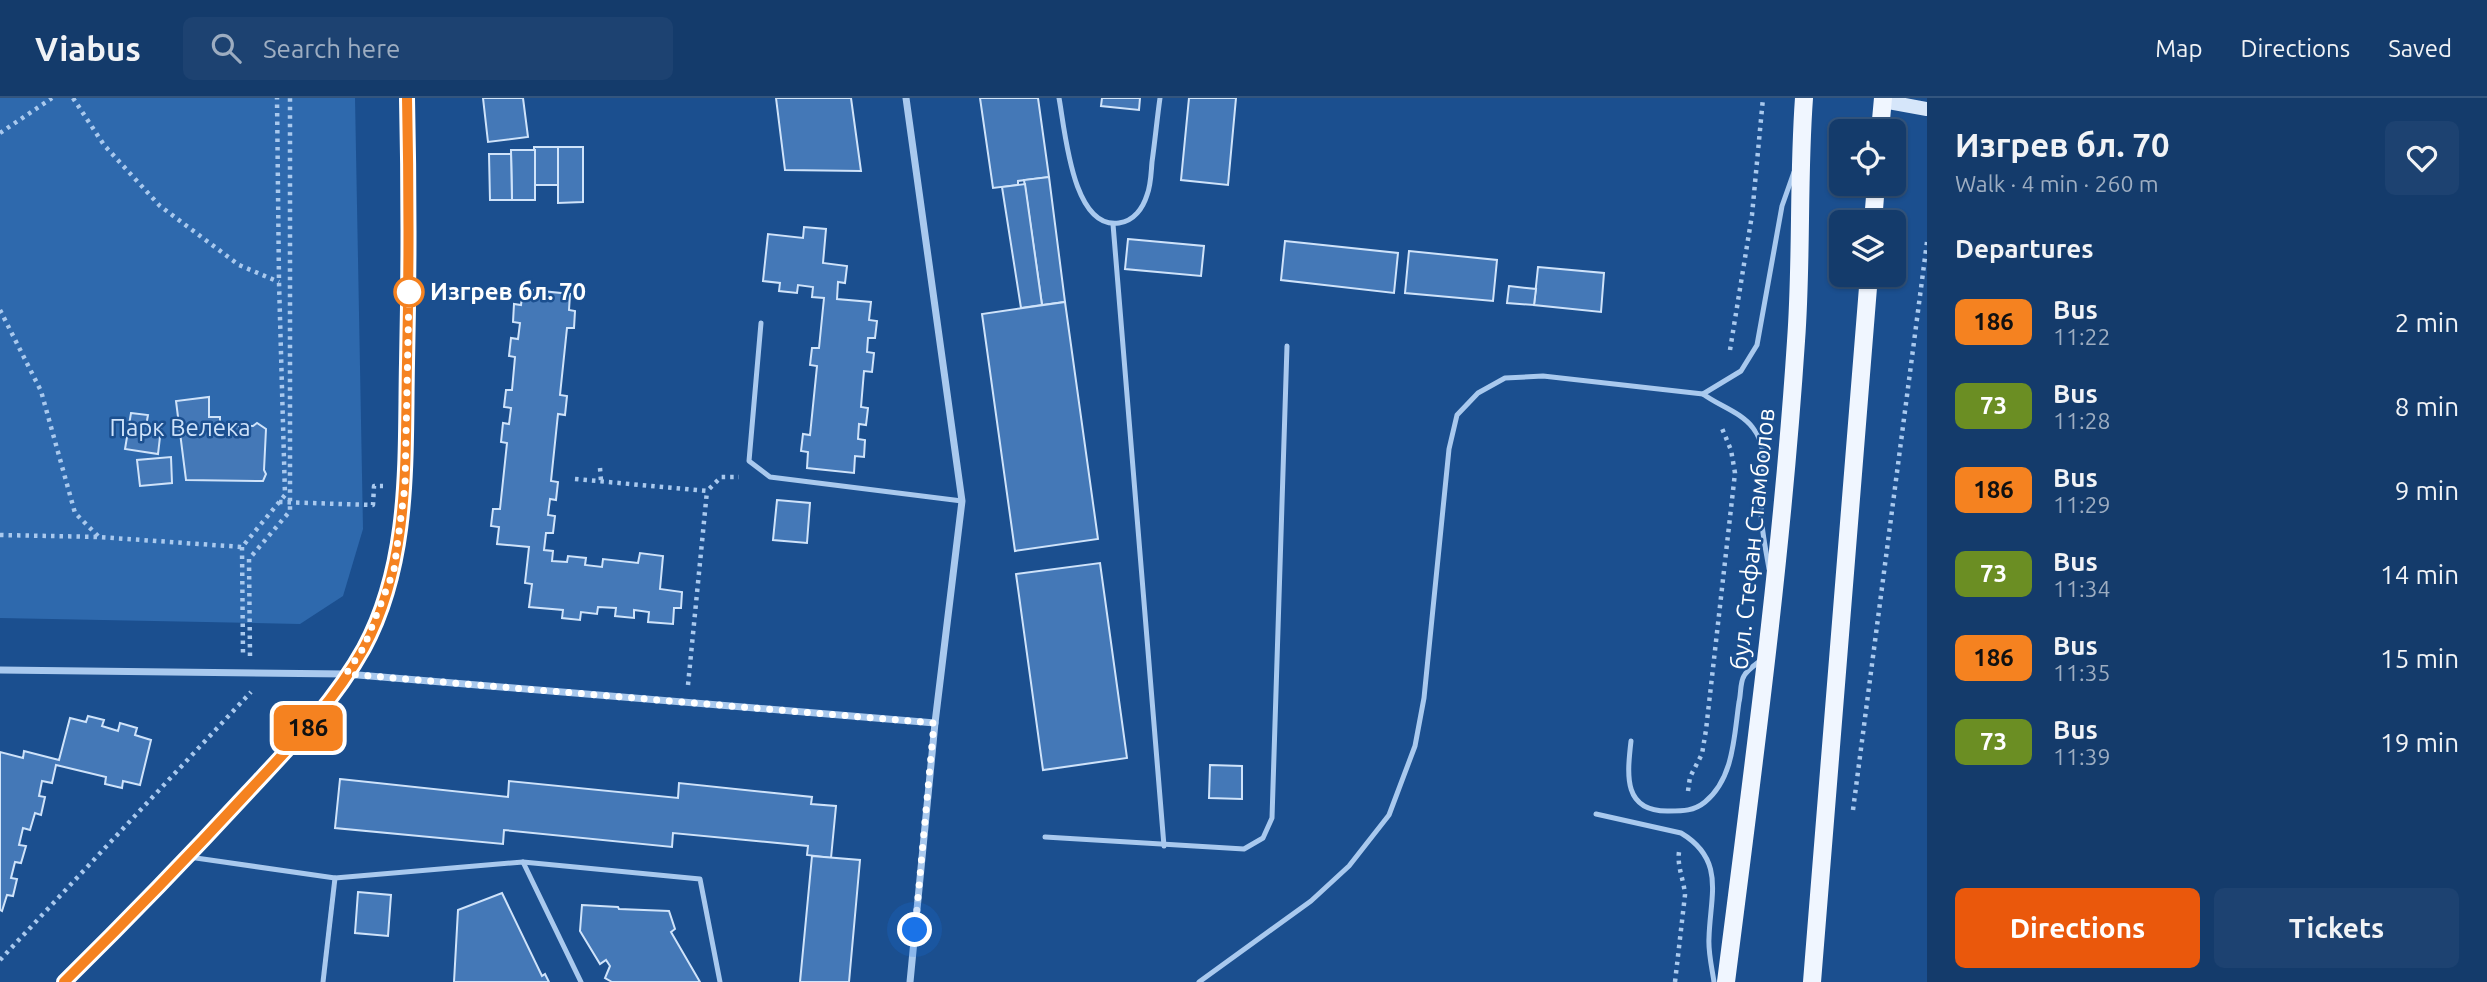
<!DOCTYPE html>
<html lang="en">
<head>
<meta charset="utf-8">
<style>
  :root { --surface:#143b6b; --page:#1d4271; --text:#f1f3f6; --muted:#9dadc1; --line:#33557e; --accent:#ea580c }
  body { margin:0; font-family:Ubuntu,sans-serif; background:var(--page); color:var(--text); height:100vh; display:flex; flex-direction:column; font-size:26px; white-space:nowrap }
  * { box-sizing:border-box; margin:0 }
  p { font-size:23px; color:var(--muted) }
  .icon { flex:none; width:38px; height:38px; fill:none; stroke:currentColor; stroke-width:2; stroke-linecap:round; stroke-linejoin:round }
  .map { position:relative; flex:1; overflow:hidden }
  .sheet { display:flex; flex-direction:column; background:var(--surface); width:560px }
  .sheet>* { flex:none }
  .badge { padding:0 14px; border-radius:10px; font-size:24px; line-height:46px }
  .controls { position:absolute; left:1829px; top:21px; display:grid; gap:14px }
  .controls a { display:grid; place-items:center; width:77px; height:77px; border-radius:10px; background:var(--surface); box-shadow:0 2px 5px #0004,0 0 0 2px var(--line); font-size:35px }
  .you { position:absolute; width:35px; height:35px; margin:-18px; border:5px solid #fff; border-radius:50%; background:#1a73e8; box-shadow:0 0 0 10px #1a73e833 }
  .map>.badge { position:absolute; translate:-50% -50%; box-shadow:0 0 0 4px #fff }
  h2 { padding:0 28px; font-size:26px; line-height:63px }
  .round { display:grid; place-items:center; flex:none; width:74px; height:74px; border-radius:10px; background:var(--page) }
  .headline { display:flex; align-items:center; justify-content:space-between; height:119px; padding:0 28px }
  h1 { font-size:33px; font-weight:700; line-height:52px }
  .button { display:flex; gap:14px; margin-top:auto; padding:14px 28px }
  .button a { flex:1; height:80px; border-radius:10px; background:var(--accent); color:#fff; font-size:28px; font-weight:700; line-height:80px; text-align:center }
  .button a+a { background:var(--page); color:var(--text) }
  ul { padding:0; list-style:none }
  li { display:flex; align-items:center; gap:21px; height:84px; padding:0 28px }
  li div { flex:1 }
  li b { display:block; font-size:26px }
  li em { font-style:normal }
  li .badge { min-width:77px; font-weight:700; text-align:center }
  header { display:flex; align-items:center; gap:42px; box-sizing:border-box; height:98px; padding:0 35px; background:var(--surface); border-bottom:2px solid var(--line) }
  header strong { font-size:33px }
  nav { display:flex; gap:38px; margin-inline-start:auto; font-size:24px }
  .search { width:490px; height:63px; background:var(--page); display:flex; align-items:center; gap:18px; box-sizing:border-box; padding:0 24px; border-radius:10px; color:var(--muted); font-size:26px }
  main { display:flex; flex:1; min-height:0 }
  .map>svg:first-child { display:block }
  .green { fill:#2e69ad }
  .building { fill:#4478b7; stroke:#cfe3fa; stroke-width:2 }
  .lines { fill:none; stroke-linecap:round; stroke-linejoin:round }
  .path { stroke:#a9c9ee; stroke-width:4.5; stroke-dasharray:3.5 5; stroke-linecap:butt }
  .service { stroke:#a9c9ee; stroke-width:5 }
  .minor { stroke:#a9c9ee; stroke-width:7 }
  .tertiary { stroke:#a9c9ee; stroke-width:12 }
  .secondary { stroke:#d6e6fa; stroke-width:14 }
  .primary { stroke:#f0f6ff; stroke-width:18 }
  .line-casing { stroke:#fff; stroke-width:16 }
  .line { stroke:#f58220; stroke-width:10 }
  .walk { stroke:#fff; stroke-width:7; stroke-dasharray:0 12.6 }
  .stop-dot { fill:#fff; stroke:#f58220; stroke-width:3.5 }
  .labels { text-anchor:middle; stroke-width:5; stroke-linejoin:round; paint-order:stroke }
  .stop-label { font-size:24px; font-weight:bold; fill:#fff; stroke:#1b4f8f; text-anchor:start }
  .park-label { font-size:24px; fill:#cfe3fa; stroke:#1b4f8f }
  .street-label { font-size:24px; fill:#fff; stroke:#1b4f8f }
</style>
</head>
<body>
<header>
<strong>Viabus</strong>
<div class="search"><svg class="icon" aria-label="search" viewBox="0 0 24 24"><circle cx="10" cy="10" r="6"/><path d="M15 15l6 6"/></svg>Search here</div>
<nav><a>Map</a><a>Directions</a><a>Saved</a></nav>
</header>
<main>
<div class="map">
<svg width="1927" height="884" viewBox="0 0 1927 884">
  <rect width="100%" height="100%" fill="#1b4f8f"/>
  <path class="green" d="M0 0H355L363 431 343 498 300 526 0 520Z"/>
  <g class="building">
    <path d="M483 0H523L528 39 488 44Z"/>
    <path d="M776 0H851L861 73 785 72Z"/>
    <path d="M980 0H1038L1049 79 1018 83V87L993 90Z"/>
    <path d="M1102 0H1140L1139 12 1101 8Z"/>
    <path d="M1189 0H1236L1228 87 1181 82Z"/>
    <rect x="534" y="49" width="24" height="38"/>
    <path d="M558 49H583V104L558 105Z"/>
    <path d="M511 52H535V102H512Z"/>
    <path d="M489 56H511L512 102H490Z"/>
    <path d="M1049 79 1065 204 1042 207 1024 82Z"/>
    <path d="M1025 86 1042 207 1021 210 1002 89Z"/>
    <path d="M804 129 826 131 823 165 847 168 845 185 838 184 837 201 871 204 869 222 877 223 875 240H868L867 254 874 255 872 274 864 273 861 309 868 310 866 327 859 326 858 341 865 342 864 359 855 358 854 375 807 370 808 354 801 353 803 336 810 337 817 268 810 267 812 250H819L824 200 812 199 813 189 798 187 797 195 779 193 780 185 763 183 768 136 803 140Z"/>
    <path d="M1128 141 1204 148 1201 178 1125 171Z"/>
    <path d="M1285 143 1398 155 1394 195 1281 182Z"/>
    <path d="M1409 153 1497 162 1493 203 1405 195Z"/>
    <path d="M1538 169 1604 175 1601 214 1534 207Z"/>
    <path d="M1509 188 1536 191 1534 207 1507 205Z"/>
    <path d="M523 191 570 196 569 212 575 213 574 230H567L560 297 567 298 565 317 558 316 551 383 558 384 556 402 550 401 548 417 555 418 553 435H546L544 452 553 453 552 463 567 464 568 458 586 460 585 467 602 469 603 461 638 465 640 455 663 458 660 491 682 494 681 510H674L673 526 648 524 649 514 634 512V520L615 518 616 510 598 509 597 516 581 514 580 522 562 520 563 512 529 509 532 486 525 485 529 449 497 446 499 429 491 428 493 411H500L507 345 501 344 503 325 509 326 511 310 504 309 506 292H512L515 259 509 258 511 240 518 241 520 225 513 224 514 206 521 207Z"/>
    <path d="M1065 204 1098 441 1015 453 982 216Z"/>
    <path d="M209 299V319H220V327L253 328 257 325 266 331 264 372 266 376 263 383 186 382 176 303Z"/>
    <path d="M131 315 148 317 146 328 161 330 158 356 125 351Z"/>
    <path d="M171 359 172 385 140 388 137 362Z"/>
    <path d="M777 402 810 405 807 445 773 442Z"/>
    <path d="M1100 465 1127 660 1043 672 1016 476Z"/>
    <path d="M88 618 104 622 102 628 118 633 120 625 137 630 135 637 151 642 140 687 123 683 122 690 105 686 106 679 56 667 52 685 42 683 39 698 45 699 41 717 35 715 30 732 23 730 19 747 26 748 21 765 15 764 11 780 17 781 13 798 7 797 2 813 0 812V654L23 660 24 653 59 662 70 620 86 624Z"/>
    <path d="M1210 667 1242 668V701L1209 700Z"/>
    <path d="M340 681 508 699 509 683 678 700 679 685 812 699 811 706 836 708 831 760 807 757 808 748 673 735 672 749 504 732 503 746 335 730Z"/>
    <path d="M812 758 860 762 849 884H800Z"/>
    <path d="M358 794 391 797 388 838 355 835Z"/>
    <path d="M502 795 542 878 545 876 549 884H454L458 812Z"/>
    <path d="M582 807 618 809 619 811 669 813 675 831 671 834 700 884H612L605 880 610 868 606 862 600 866 580 833Z"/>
  </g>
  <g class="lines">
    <g class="path">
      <path d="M73 0 104 47 160 108 239 167 279 184"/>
      <path d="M0 35 52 0"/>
      <path d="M0 212 41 293 75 415 99 439"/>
      <path d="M1730 252 1752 117 1763 0"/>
      <path d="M600 370 601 383"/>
      <path d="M575 381 707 393 721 379H739"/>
      <path d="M279 404 373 407 374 388H383"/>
      <path d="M0 437 99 439 242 449 285 397 279 184 277 0"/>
      <path d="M242 449 243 557"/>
      <path d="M250 558 249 461 290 413V0"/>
      <path d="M688 587 707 393"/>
      <path d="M1688 693 1690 679 1702 656 1706 632 1735 375 1731 352 1721 328"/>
      <path d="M1853 712 1927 144"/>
      <path d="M0 862 251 594"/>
      <path d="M1675 884 1685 797C1684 782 1677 769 1679 754"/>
    </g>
    <g class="service">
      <path d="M1059 0C1065 31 1072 132 1119 125 1134 123 1143 110 1147 97 1151 87 1151 75 1152 64 1155 43 1157 21 1160 0"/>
      <path d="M1113 126 1164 748"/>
      <path d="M761 225 749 363 770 379 962 403"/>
      <path d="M1703 296 1741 273 1757 247 1782 108 1794 74"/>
      <path d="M1631 643C1627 678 1623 714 1669 713 1683 713 1694 713 1705 704 1734 680 1734 638 1739 604 1741 597 1740 584 1744 578 1747 572 1755 567 1760 563"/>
      <path d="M1596 716 1681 735C1726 762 1710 798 1709 840 1708 854 1712 870 1714 884"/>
      <path d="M1045 739 1244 751 1263 740 1272 720 1287 248"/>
      <path d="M189 759 335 780 523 764 700 781 720 884"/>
      <path d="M523 764 581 884"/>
      <path d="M323 884 335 780"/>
      <path d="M1199 884 1311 803 1349 768 1389 717 1415 648 1424 600 1449 351 1457 317 1478 295 1505 280 1543 278 1703 296C1719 308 1741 314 1753 330 1771 352 1761 390 1761 416 1762 434 1766 453 1769 471"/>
    </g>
    <g class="minor">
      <path d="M906 0 962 403 935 625 910 884"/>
      <path d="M0 572 346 576 935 625"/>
    </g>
    <path class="tertiary" d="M64 884C129 819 194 754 256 687 295 644 336 601 364 550 410 465 405 364 407 270 409 180 409 90 407 0"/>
    <path class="secondary" d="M1883 3 1927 11"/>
    <g class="primary">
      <path d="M1880 33 1883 0"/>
      <path d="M1873 124 1876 86"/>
      <path d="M1726 884C1753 671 1782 457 1796 243 1802 162 1798 81 1804 0"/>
      <path d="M1812 884 1869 177"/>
    </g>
  </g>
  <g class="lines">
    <g class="line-casing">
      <path id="line" d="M64 884C127 822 188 759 248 694 290 649 334 604 364 550 411 463 405 360 407 265 409 176 409 88 407 0"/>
    </g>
    <use href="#line" class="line"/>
    <path class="walk" d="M409 194 405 388 394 472 364 549 346 576 934 625 915 832"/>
  </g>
  <circle class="stop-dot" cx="409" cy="194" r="14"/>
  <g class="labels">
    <g class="stop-label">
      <text x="430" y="202">Изгрев бл. 70</text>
    </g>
    <g class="park-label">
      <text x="180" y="338">Парк Велека</text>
    </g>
    <g class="street-label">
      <text transform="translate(1753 441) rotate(-84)" y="8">бул. Стефан Стамболов</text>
    </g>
  </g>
</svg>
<div class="controls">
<a><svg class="icon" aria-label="locate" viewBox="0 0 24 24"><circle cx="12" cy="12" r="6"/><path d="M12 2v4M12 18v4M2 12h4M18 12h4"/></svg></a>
<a><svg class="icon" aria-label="layers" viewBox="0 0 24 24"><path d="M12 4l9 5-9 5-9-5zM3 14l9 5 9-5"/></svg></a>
</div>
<div class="you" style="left:915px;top:832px"></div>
<b class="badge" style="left:308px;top:630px;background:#f58220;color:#111">186</b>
</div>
<section class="sheet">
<div class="headline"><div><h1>Изгрев бл. 70</h1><p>Walk · 4 min · 260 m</p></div><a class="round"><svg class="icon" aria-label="heart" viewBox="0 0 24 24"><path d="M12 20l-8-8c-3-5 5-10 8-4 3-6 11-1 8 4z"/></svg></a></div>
<h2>Departures</h2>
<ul>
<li><span class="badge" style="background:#f58220;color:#111">186</span><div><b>Bus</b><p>11:22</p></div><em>2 min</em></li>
<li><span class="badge" style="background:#6b8e23;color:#fff">73</span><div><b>Bus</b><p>11:28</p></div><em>8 min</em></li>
<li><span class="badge" style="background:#f58220;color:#111">186</span><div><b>Bus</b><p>11:29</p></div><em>9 min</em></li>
<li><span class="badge" style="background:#6b8e23;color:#fff">73</span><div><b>Bus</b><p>11:34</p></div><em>14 min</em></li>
<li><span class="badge" style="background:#f58220;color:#111">186</span><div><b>Bus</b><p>11:35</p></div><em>15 min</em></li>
<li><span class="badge" style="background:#6b8e23;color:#fff">73</span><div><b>Bus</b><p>11:39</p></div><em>19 min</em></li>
</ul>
<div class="button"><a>Directions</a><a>Tickets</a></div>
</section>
</main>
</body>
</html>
